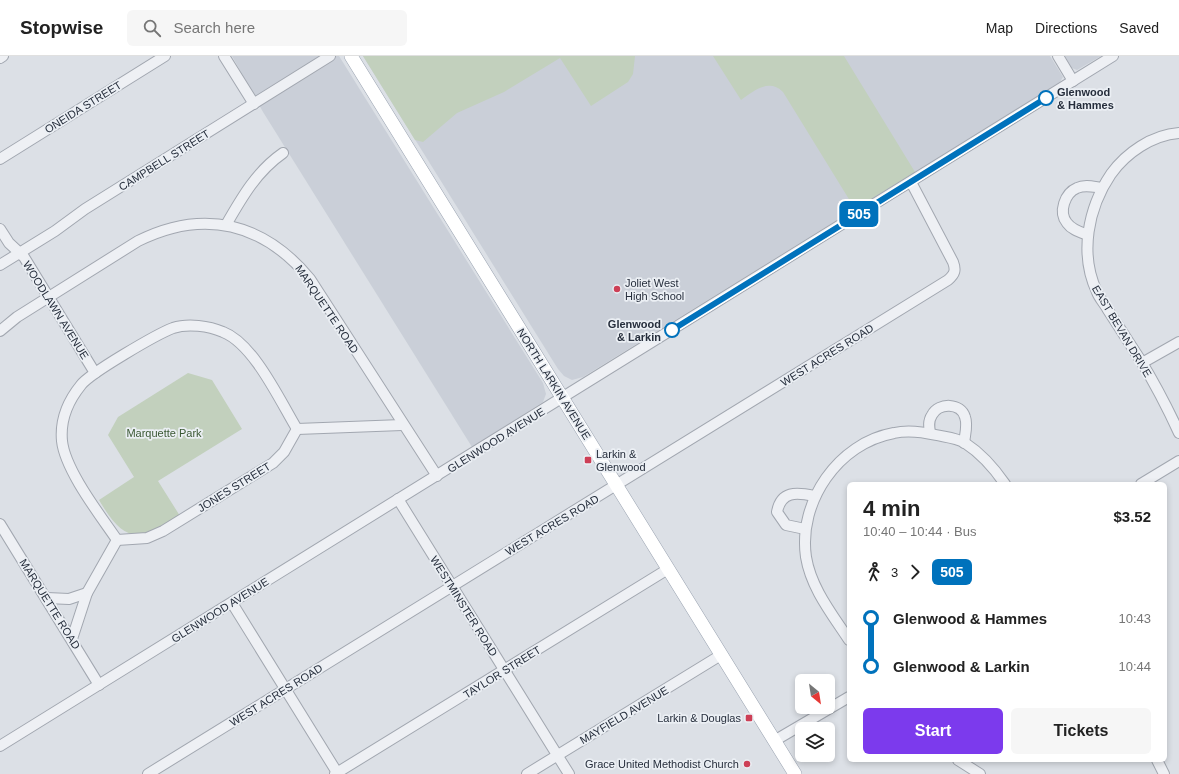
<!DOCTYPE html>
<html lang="en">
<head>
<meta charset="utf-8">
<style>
  :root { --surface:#fff; --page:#f6f6f6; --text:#222; --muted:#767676; --line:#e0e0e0; --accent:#7c3aed }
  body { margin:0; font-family:Arial,sans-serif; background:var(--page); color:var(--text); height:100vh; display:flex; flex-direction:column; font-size:15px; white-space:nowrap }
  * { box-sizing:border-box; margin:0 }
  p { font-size:13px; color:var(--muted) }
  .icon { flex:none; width:22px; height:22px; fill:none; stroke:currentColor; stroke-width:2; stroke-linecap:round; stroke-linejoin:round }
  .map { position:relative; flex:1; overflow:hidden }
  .drawer { position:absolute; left:847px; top:426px; width:320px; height:280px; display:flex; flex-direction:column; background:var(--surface); border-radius:6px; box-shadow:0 2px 6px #0003 }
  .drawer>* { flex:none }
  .badge { padding:0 8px; border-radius:6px; font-size:14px; line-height:26px }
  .needle { width:26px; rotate:150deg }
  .buttons { position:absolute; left:795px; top:618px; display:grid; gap:8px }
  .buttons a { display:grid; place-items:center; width:40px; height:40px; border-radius:6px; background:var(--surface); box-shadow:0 2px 6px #0003; font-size:20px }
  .map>.badge { position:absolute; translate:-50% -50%; box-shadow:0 0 0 2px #fff }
  .legs { display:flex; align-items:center; gap:6px; height:44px; padding:0 16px; font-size:13px }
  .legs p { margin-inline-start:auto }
  .headline { display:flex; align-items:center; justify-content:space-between; height:68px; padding:0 16px }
  h1 { font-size:22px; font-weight:700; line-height:30px }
  .button { display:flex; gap:8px; margin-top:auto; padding:8px 16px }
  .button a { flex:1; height:46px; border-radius:6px; background:var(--accent); color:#fff; font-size:16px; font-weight:700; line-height:46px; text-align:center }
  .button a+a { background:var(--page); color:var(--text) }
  ul { padding:0 16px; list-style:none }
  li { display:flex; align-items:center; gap:14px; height:48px; font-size:15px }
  li i { display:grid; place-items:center; width:6px; height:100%; margin:0 5px; background:currentColor }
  li i::after { content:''; width:10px; height:10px; margin:-5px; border:3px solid; border-radius:50%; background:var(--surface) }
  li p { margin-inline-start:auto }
  li:first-child i { background:linear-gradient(#0000 50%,currentColor 0) }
  li:last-child i { background:linear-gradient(currentColor 50%,#0000 0) }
  header { display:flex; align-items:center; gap:24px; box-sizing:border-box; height:56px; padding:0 20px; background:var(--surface); border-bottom:1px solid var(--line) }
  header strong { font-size:19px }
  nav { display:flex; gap:22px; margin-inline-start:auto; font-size:14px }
  .search { width:280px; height:36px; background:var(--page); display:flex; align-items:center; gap:10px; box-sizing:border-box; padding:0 14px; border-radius:6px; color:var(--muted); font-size:15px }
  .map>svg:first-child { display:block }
  .built { fill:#cacfd8 }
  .green { fill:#c2d0bd }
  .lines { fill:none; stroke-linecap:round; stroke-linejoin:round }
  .minor-casing { stroke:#a2a7b0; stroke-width:12 }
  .major-casing { stroke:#9ba4b2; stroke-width:14 }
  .minor { stroke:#eef0f4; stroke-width:10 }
  .major { stroke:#fff; stroke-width:13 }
  .line-1-casing { stroke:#fff; stroke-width:9 }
  .line-1 { stroke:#0072bc; stroke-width:6 }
  .stop-1-dot { fill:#fff; stroke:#0072bc; stroke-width:2 }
  .poi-dot { fill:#cd3f56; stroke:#ebeff4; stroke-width:1.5 }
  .labels { text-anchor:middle; stroke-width:3.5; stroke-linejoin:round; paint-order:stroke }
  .stop-label { font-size:11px; font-weight:bold; fill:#262e3c; stroke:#ebeff4; text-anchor:start }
  .street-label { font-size:11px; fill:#262e3c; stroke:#ebeff4 }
  .poi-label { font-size:11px; fill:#262e3c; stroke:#ebeff4; text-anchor:start }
  .park-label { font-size:11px; fill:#3a5833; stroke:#ebeff4 }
</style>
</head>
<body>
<header>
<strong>Stopwise</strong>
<div class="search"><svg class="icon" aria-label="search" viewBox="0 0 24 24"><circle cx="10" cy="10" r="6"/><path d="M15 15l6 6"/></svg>Search here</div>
<nav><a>Map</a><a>Directions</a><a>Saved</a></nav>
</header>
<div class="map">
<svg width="1179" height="718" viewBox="0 0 1179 718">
  <rect width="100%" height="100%" fill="#dce0e6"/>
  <g class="built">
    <path d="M232 0H339L543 327 546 338 543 346 472 391 263 56Z"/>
    <path d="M363 0H1050L1063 21 1060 26 855 153 583 321 572 324 564 320 558 313Z"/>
    <path d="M1065 0H1101L1077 14 1072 12Z"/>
  </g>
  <g class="green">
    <path d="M363 0H635L633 18 628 26 591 50 560 2 504 36 457 57 423 86 415 84Z"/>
    <path d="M713 0H844L915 116 855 153 783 36C769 22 754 35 741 44Z"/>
    <path d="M188 317 212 324 242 373 158 425 180 460C138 486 125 488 99 444L134 421 108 379 118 361Z"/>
  </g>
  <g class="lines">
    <g class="minor-casing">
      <g id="minor">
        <path d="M224 0 254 48"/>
        <path d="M1058 0 1073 25"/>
        <path d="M0 2 3 0"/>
        <path d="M1179 77C1152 79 1126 97 1111 118 1088 152 1079 198 1097 236 1099 242 1105 248 1108 254 1119 271 1130 288 1141 305 1155 328 1168 353 1179 377"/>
        <path d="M0 103 165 0"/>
        <path d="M226 169C242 141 257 115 283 97"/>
        <path d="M0 173 9 187 24 201 95 317"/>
        <path d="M1088 179C1080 176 1072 174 1067 167 1058 156 1065 137 1077 132 1085 128 1094 131 1102 132"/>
        <path d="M0 209 55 175 85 153 330 0"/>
        <path d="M0 275 17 261 138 185C204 152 264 167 310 223L437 420"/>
        <path d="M1142 307 1179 286"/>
        <path d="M297 373 402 369"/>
        <path d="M930 377C929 371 928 365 932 359 939 346 961 347 965 361 968 369 965 378 964 387"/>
        <path d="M1141 428 1179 405"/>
        <path d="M398 443 569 718"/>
        <path d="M0 468 99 629"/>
        <path d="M805 473 786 469 777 456C781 435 796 436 814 440"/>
        <path d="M117 484C100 459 65 414 62 385 60 364 68 345 81 329 90 317 157 278 173 272 188 267 209 270 223 276 254 288 280 345 297 373"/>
        <path d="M117 484 147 482 163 475 273 407 284 396 297 373"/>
        <path d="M47 542 69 543 87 537"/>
        <path d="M232 547 338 718"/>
        <path d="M72 583 87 537 117 484"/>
        <path d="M849 584C832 558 811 532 806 501 798 446 838 387 894 377 907 374 923 376 936 379 945 381 957 382 965 387 982 398 994 412 1005 428"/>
        <path d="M774 685 849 641"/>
        <path d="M0 690 1113 0"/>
        <path d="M958 704 980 718"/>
        <path d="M1157 704 1164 718"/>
        <path d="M148 718C414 553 682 389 948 224 955 218 956 214 953 206L911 126"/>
        <path d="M335 718 668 513"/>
        <path d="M527 718 721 599"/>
      </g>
    </g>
    <g class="major-casing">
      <path id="major" d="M351 0 795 718"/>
    </g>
    <use href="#minor" class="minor"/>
    <use href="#major" class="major"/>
  </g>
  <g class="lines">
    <g class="line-1-casing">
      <path id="line-1" d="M672 274 1046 42"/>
    </g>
    <use href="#line-1" class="line-1"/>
  </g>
  <g class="stop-1-dot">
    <circle cx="1046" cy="42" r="7"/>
    <circle cx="672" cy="274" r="7"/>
  </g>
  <g class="poi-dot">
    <circle cx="617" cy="233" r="4"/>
    <rect x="584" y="400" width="8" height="8" rx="2"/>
    <rect x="745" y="658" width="8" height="8" rx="2"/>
    <circle cx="747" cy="708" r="4"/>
  </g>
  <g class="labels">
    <g class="stop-label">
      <text x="1057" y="40">Glenwood<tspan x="1057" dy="13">&amp; Hammes</tspan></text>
      <text x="661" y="272" text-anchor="end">Glenwood<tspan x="661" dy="13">&amp; Larkin</tspan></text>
    </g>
    <g class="street-label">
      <text transform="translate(83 51) rotate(-32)" y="4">ONEIDA STREET</text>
      <text transform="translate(164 104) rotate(-32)" y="4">CAMPBELL STREET</text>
      <text transform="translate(327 253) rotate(56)" y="4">MARQUETTE ROAD</text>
      <text transform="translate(56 254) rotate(58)" y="4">WOODLAWN AVENUE</text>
      <text transform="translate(1122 275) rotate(59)" y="4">EAST BEVAN DRIVE</text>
      <text transform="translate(827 299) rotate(-32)" y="4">WEST ACRES ROAD</text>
      <text transform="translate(554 328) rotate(58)" y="4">NORTH LARKIN AVENUE</text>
      <text transform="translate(496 384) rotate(-32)" y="4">GLENWOOD AVENUE</text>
      <text transform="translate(234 431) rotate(-32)" y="4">JONES STREET</text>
      <text transform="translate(552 469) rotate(-31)" y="4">WEST ACRES ROAD</text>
      <text transform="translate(50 548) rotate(58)" y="4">MARQUETTE ROAD</text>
      <text transform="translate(464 550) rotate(58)" y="4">WESTMINSTER ROAD</text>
      <text transform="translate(220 554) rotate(-32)" y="4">GLENWOOD AVENUE</text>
      <text transform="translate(502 616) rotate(-32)" y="4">TAYLOR STREET</text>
      <text transform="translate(276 639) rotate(-32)" y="4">WEST ACRES ROAD</text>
      <text transform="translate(624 659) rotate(-31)" y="4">MAYFIELD AVENUE</text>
    </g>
    <g class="poi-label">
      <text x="625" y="231">Joliet West<tspan x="625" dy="13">High School</tspan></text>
      <text x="596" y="402">Larkin &amp;<tspan x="596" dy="13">Glenwood</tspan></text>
      <text x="741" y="666" text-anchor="end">Larkin &amp; Douglas</text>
      <text x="739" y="712" text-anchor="end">Grace United Methodist Church</text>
    </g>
    <g class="park-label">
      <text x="164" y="381">Marquette Park</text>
    </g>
  </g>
</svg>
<div class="buttons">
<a><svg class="needle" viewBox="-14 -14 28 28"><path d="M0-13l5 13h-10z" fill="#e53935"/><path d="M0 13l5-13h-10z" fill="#767676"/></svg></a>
<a><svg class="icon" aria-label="layers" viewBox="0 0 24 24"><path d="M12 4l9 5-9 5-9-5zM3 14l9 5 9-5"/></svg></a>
</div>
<b class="badge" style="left:859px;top:158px;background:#0072bc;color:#fff">505</b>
<section class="drawer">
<div class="headline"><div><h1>4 min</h1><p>10:40 – 10:44 · Bus</p></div><b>$3.52</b></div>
<div class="legs"><svg class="icon" aria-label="walk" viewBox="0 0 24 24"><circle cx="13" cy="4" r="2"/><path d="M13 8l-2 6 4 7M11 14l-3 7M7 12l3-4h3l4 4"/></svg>3<svg class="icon" aria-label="forward" viewBox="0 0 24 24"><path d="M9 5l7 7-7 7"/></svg><b class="badge" style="background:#0072bc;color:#fff">505</b></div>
<ul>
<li><i style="color:#0072bc"></i><b>Glenwood &amp; Hammes</b><p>10:43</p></li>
<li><i style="color:#0072bc"></i><b>Glenwood &amp; Larkin</b><p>10:44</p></li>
</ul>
<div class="button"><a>Start</a><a>Tickets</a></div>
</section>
</div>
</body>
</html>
